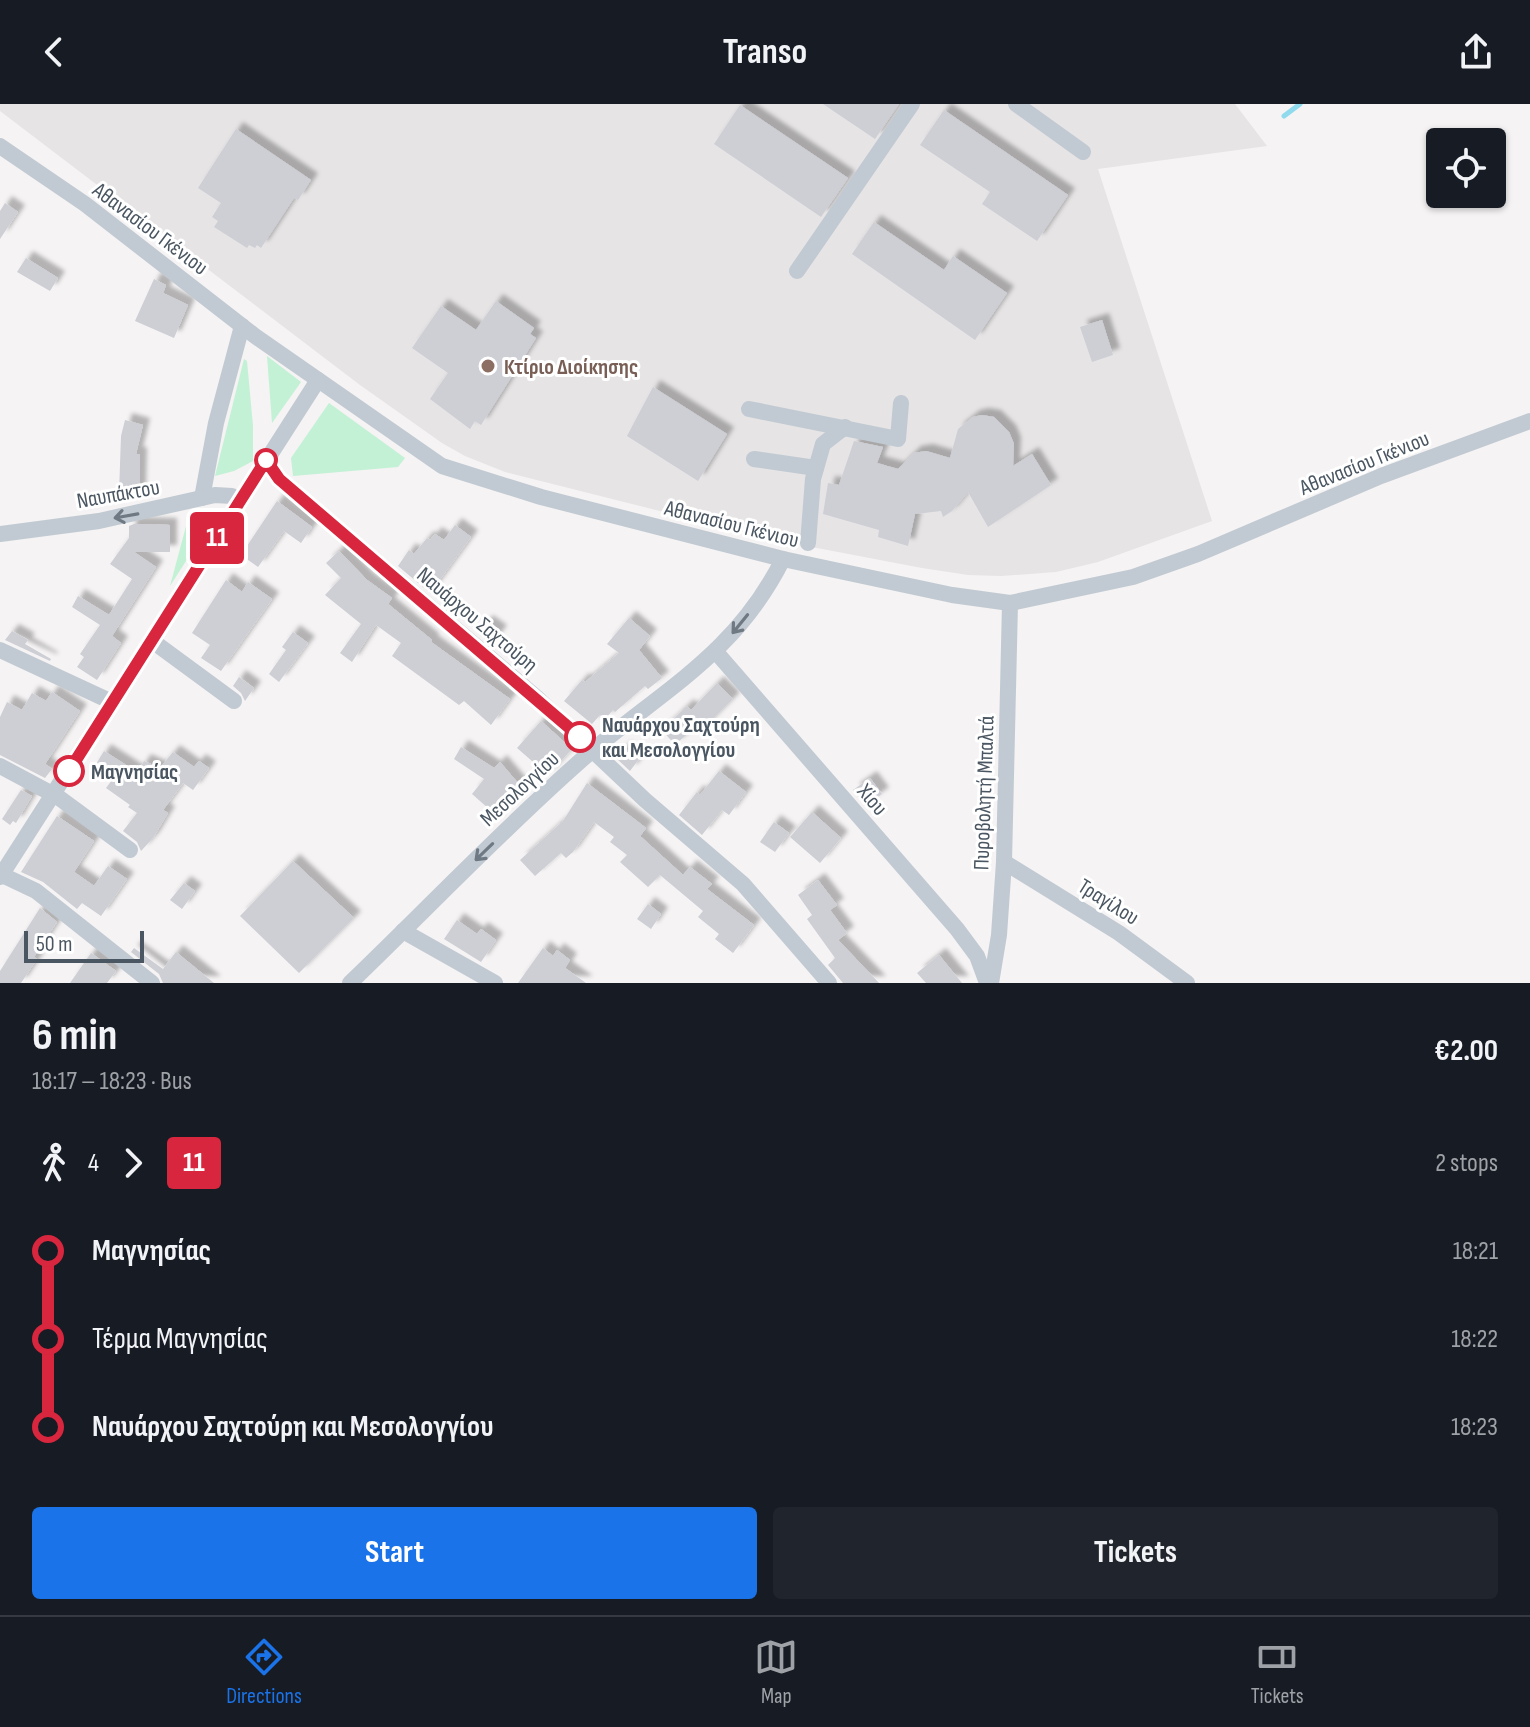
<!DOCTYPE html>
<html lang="en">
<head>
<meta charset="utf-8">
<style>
  :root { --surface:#171b24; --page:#20242c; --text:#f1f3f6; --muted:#9ea1a6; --line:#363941; --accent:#1a73e8 }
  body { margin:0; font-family:"Sofia Sans Condensed",sans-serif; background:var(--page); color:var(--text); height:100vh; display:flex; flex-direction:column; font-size:30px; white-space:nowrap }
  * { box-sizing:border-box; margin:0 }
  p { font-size:26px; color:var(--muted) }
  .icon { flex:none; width:44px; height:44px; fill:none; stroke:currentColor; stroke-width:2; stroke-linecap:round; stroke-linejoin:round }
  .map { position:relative; height:879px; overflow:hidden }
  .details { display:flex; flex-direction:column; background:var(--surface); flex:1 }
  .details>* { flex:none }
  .badge { padding:0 16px; border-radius:6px; font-size:28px; line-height:52px }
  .controls { position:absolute; left:1426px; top:24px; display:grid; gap:16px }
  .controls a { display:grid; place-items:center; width:80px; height:80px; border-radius:8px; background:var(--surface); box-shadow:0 2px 6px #0004; font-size:40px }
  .scale { position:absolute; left:24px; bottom:20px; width:120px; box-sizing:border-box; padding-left:8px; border:4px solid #4a5661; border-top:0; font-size:22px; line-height:28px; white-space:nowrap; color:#4a5661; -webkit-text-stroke:6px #fff; paint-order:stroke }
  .map>.badge { position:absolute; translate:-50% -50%; box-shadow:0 0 0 4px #fff }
  .legs { display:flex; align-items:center; gap:12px; height:88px; padding:0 32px; font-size:26px }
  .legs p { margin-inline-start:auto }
  .headline { display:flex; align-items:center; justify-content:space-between; height:136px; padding:0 32px }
  h1 { font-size:44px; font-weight:700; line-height:60px }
  .button { display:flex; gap:16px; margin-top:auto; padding:16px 32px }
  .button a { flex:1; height:92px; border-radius:8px; background:var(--accent); color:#fff; font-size:32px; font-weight:700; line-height:92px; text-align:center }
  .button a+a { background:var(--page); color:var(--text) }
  ul { padding:0 32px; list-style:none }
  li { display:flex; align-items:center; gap:28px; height:88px; font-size:30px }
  li i { display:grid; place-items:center; width:12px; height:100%; margin:0 10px; background:currentColor }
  li i::after { content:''; width:20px; height:20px; margin:-10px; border:6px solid; border-radius:50%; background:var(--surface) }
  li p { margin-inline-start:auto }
  li:first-child i { background:linear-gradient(#0000 50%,currentColor 0) }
  li:last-child i { background:linear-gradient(currentColor 50%,#0000 0) }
  header { display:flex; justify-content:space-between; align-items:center; height:104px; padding:0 32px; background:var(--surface); font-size:36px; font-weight:700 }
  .tabs { display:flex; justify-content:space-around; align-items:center; height:112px; border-top:2px solid var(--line); background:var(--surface); font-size:22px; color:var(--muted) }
  .tabs a { display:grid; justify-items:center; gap:4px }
  .tabs .on { color:var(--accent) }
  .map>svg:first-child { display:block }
  .education { fill:#e6e4e5 }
  .green { fill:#c3f1d5 }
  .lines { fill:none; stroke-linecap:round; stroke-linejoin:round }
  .stream { stroke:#90daee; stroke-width:5 }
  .building { fill:#cdcfd5; filter:url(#shadow) }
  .minor { stroke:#c1cad2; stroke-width:16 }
  .oneway { stroke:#6e7983 }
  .line-1-casing { stroke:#fff; stroke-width:18 }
  .line-1 { stroke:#d7263d; stroke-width:12 }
  .education-dot { fill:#8d6e63; stroke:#fff; stroke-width:3 }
  .stop-1-dot { fill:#fff; stroke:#d7263d; stroke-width:4 }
  .labels { text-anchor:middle; stroke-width:6; stroke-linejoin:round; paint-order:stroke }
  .street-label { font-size:22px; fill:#4a5661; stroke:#fff }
  .education-label { font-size:22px; font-weight:bold; fill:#785e54; stroke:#fff; text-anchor:start }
  .stop-label { font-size:22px; font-weight:bold; fill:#4a5661; stroke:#fff; text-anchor:start }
</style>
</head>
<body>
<header><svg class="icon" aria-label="back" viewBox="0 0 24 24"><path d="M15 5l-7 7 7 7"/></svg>Transo<svg class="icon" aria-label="share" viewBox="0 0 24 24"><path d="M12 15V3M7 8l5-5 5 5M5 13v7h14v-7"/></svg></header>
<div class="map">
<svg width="1530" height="879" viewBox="0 0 1530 879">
  <defs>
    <filter id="shadow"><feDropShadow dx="7" dy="-7" stdDeviation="2" flood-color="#0004"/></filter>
  </defs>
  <rect width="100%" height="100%" fill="#f5f3f3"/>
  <path class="education" d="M0 0H1235L1267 42 1098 65 1212 417 1098 458 1056 468 1001 472 968 471 922 464 775 436 505 368 465 352 442 339 360 281 0 7Z"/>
  <g class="green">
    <path d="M267 252 301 278 272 319Z"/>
    <path d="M244 255 247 257 253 322V357L234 367 215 372Z"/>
    <path d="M329 299 405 354 398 363 293 372 291 354Z"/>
    <path d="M218 407 170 482 189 411Z"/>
  </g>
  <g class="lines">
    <path class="stream" d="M1284 12 1300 0"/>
  </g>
  <g class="building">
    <path d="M823 0H899L875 35Z"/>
    <path d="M740 1 848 74 821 113 714 40Z"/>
    <path d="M944 6 1068 91 1037 137 982 100 990 88 920 41Z"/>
    <path d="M236 25 311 76 298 96 294 94 261 144 257 141 255 144 249 141 247 144 214 123 218 117 212 113 221 99 198 84Z"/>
    <path d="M5 99 18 108 0 135V107Z"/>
    <path d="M874 118 944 166 953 152 1007 189 975 236 852 150Z"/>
    <path d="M26 154 58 174 50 187 17 168Z"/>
    <path d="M154 175 166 181 163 189 188 201 174 234 135 217Z"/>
    <path d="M496 197 534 224 530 230 536 234 481 321 475 317 470 325 430 295 448 269 412 244 441 202 476 226Z"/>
    <path d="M1102 216 1113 251 1092 258 1080 223Z"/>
    <path d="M653 283 727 330 698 377 627 332Z"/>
    <path d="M982 311 994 313 1009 328 1014 340 1013 362 1032 350 1051 381 988 423 968 388 952 407 943 413 941 407 915 410 908 442 878 433 879 426 823 410 828 379 839 381 854 337 883 343 877 359 898 365 914 349 926 347 950 354 958 325 973 313Z"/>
    <path d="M125 316 143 321 136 350H140L139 390 119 389 121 332Z"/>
    <path d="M277 397 312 423 301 439 284 427 258 463 241 451Z"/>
    <path d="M134 420 170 421V448H134L156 463 112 532 121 539 97 576 77 563 84 553 80 550 100 521 72 503 78 492 109 511 132 475 110 460 129 434V422Z"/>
    <path d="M455 421 471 433 430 489 398 462 409 446 414 450 427 434 430 436 435 430 444 436Z"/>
    <path d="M339 447 367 476 392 494 388 500 432 536 431 538 510 595 491 621 464 597 459 601 392 552 401 539 376 521 352 558 340 549 361 520 325 491 341 474 326 459Z"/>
    <path d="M226 476 242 488 248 478 272 495 221 567 201 554 210 541 192 529Z"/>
    <path d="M629 514 650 532 639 546 662 574 648 585 645 582 615 608 613 606 605 615 600 611 592 620 564 597 582 576 585 578 619 549 607 540Z"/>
    <path d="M486 518 500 528 491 540 478 529Z"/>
    <path d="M12 527 28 536 25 540 51 555 50 557 5 536Z"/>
    <path d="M293 528 308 539 279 578 269 570 286 546 282 543Z"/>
    <path d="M239 573 254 584 245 597 241 589 233 582Z"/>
    <path d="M717 579 733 595 698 630 694 624 675 641 662 626 687 602 691 606Z"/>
    <path d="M52 588 80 607 45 660 52 665 45 674 0 651V613L7 598 22 606 32 589 46 597Z"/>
    <path d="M541 617 572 645 548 671 517 644Z"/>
    <path d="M461 643 494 664 500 658 523 685 497 712 472 690 484 675 454 655Z"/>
    <path d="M624 644 639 655 630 667 616 654Z"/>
    <path d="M104 647 137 668 144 657 160 664 173 648 194 663 199 657 209 664 193 686 183 679 163 706 168 709 153 734 141 747 137 738 123 727 137 709 128 703 130 701 106 684 112 676 93 665Z"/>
    <path d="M719 667 746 688 729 711 722 706 702 731 679 711 697 688 700 691Z"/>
    <path d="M870 674 882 690 865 702 853 686Z"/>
    <path d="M587 679 646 724 640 732 683 771 690 763 712 780 707 785 754 821 733 849 715 835 719 830 698 813 703 807 660 771 648 783 620 758 627 751 610 738 614 733 594 718 573 748 566 754 561 749 535 772 520 756 563 717Z"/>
    <path d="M21 686 32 692 16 719 13 717 10 721 2 715Z"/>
    <path d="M812 708 841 734 820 759 790 733Z"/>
    <path d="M57 712 94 737 74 768 94 782 108 762 127 775 101 812 82 799 77 805 43 778 21 768Z"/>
    <path d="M774 718 789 729 775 748 760 738Z"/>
    <path d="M293 757 354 814 299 869 240 812Z"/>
    <path d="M818 776 837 801 830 806 847 829 838 836 879 879H843L828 861 835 854 807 815 812 811 798 791Z"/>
    <path d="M184 779 195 787 182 805 170 796Z"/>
    <path d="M648 800 661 810 651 825 637 815Z"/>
    <path d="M40 804 57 818 34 853 37 855 21 879H0V867Z"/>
    <path d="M457 816 477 830 481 825 496 836 481 858 444 835Z"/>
    <path d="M134 844 163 865 176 848 214 879H163L159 870 131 848Z"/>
    <path d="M543 844 553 852 557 846 570 856 565 864 586 879H518Z"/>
    <path d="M91 849 116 867 107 879H70Z"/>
    <path d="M939 851 962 879H926L917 869Z"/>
  </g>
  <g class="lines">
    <g class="minor">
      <path d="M1016 0 1083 48"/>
      <path d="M0 42 85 100 255 232 442 362 541 393 783 455 952 491 1010 499 1133 473 1198 450 1381 372 1530 317"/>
      <path d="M797 167 912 0"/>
      <path d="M749 305 898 335 901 299"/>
      <path d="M754 355 816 364"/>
      <path d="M266 356 279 375 536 593 645 696 743 780 829 879"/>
      <path d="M202 394 216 319 242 222"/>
      <path d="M0 430 99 417 215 391 232 392 239 399"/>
      <path d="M808 439 813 375 823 340 845 323"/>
      <path d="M151 536 234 597"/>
      <path d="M0 546 112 598"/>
      <path d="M716 548 957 825 977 852 987 879"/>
      <path d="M0 662 58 693 130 746"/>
      <path d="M1004 758 1119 829 1187 879"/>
      <path d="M0 770 36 787 152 879"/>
      <path d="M0 773 318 276"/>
      <path d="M403 827 495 879"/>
      <path d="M350 879C426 806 499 729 578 659 656 589 733 555 783 455"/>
      <path d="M991 879 999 831 1004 758 1010 499"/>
    </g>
  </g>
  <defs><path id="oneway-shaft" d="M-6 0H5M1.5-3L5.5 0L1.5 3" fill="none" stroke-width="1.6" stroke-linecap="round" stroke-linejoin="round" transform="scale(2)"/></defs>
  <g class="oneway">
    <use href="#oneway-shaft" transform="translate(126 412) rotate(170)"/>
    <use href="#oneway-shaft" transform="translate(740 520) rotate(129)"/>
    <use href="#oneway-shaft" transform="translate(484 748) rotate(136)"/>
  </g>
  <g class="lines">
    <g class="line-1-casing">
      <path id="line-1" d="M69 667 266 356 279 375 580 633"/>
    </g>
    <use href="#line-1" class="line-1"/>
  </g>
  <circle class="education-dot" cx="488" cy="262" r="8"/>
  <g class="stop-1-dot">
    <circle cx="266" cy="356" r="10"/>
    <circle cx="580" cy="633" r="14"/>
    <circle cx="69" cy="667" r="14"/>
  </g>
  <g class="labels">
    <g class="street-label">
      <text transform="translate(151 124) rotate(37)" y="8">Αθανασίου Γκένιου</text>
      <text transform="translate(1364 358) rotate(-22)" y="8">Αθανασίου Γκένιου</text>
      <text transform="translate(118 389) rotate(-10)" y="8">Ναυπάκτου</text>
      <text transform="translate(732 419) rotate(14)" y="8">Αθανασίου Γκένιου</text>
      <text transform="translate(478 515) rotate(40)" y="8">Ναυάρχου Σαχτούρη</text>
      <text transform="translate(519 684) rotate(-43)" y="8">Μεσολογγίου</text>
      <text transform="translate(983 689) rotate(-88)" y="8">Πυροβολητή Μπαλτά</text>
      <text transform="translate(873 695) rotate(49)" y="8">Χίου</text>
      <text transform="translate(1109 797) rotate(32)" y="8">Τραγίλου</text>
    </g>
    <g class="education-label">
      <text x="504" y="270">Κτίριο Διοίκησης</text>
    </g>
    <g class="stop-label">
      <text x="602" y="628">Ναυάρχου Σαχτούρη<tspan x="602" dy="25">και Μεσολογγίου</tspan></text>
      <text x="91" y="675">Μαγνησίας</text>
    </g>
  </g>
</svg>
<div class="controls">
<a><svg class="icon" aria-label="locate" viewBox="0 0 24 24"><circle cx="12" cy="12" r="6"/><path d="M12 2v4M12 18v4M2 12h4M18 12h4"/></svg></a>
</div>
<div class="scale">50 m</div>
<b class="badge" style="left:217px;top:434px;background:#d7263d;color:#fff">11</b>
</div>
<section class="details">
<div class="headline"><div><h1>6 min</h1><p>18:17 – 18:23 · Bus</p></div><b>€2.00</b></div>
<div class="legs"><svg class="icon" aria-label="walk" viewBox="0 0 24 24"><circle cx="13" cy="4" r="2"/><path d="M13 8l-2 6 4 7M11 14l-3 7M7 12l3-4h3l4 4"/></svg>4<svg class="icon" aria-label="forward" viewBox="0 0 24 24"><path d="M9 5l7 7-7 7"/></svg><b class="badge" style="background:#d7263d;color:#fff">11</b><p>2 stops</p></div>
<ul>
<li><i style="color:#d7263d"></i><b>Μαγνησίας</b><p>18:21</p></li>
<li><i style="color:#d7263d"></i><span>Τέρμα Μαγνησίας</span><p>18:22</p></li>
<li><i style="color:#d7263d"></i><b>Ναυάρχου Σαχτούρη και Μεσολογγίου</b><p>18:23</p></li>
</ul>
<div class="button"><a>Start</a><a>Tickets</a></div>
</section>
<nav class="tabs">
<a class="on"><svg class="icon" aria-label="directions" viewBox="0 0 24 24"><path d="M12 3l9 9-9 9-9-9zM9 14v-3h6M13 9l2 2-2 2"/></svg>Directions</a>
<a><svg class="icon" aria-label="map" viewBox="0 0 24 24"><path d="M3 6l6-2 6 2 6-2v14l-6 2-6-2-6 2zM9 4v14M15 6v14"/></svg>Map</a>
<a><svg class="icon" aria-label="tickets" viewBox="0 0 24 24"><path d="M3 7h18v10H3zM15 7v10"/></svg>Tickets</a>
</nav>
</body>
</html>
